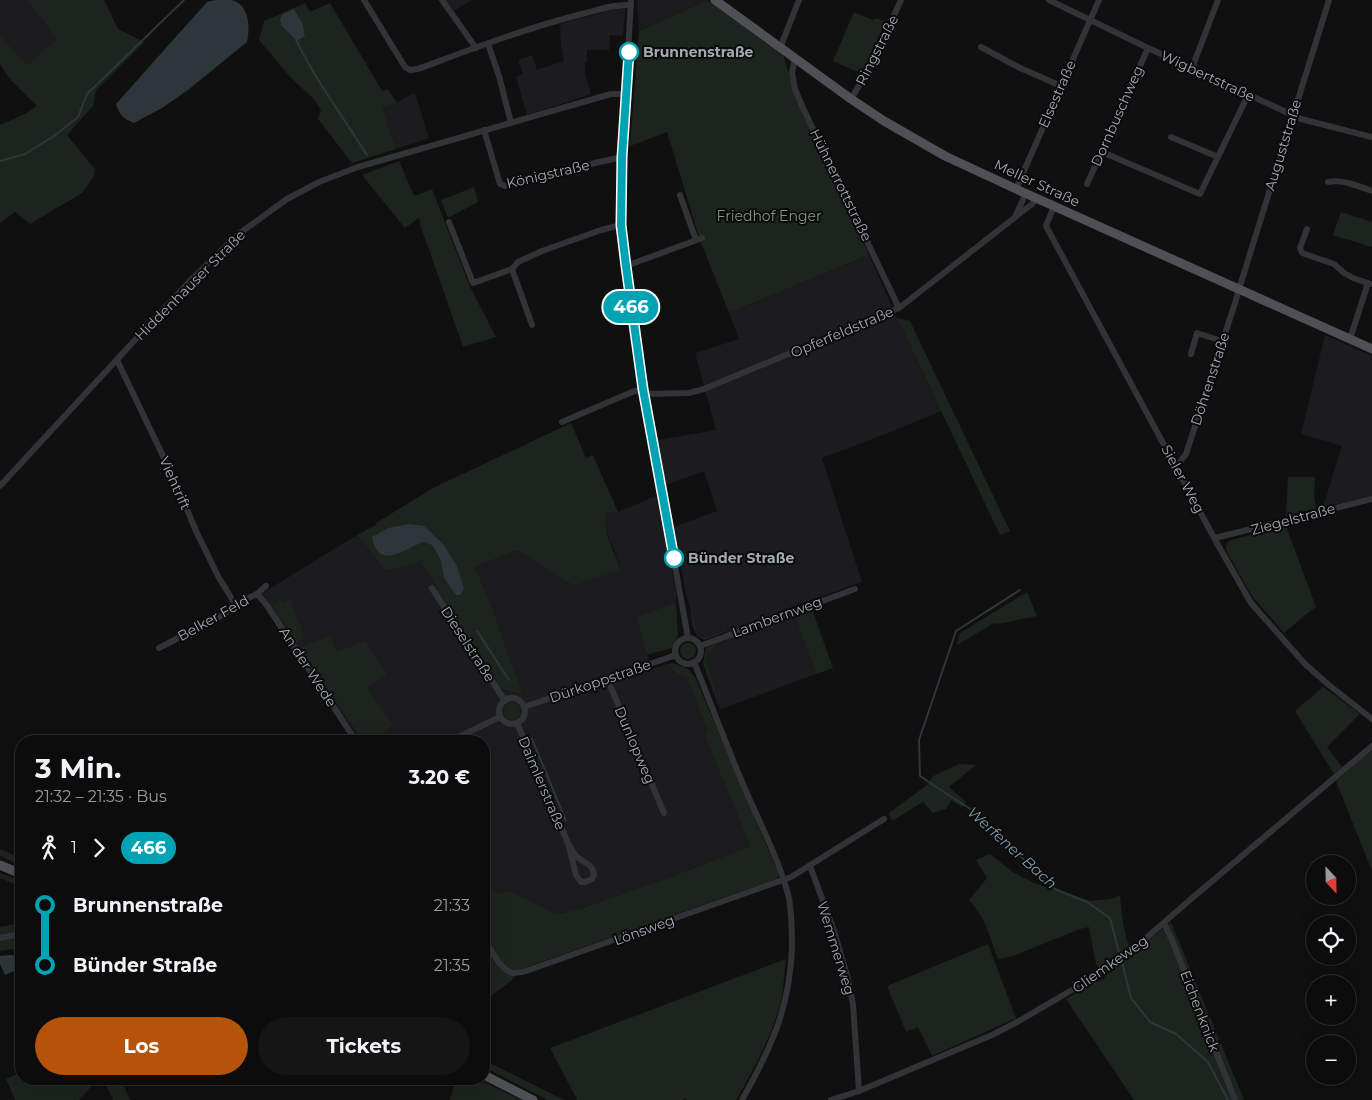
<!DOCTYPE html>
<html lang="de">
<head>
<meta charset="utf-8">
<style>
  :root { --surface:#0c0c0d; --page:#151516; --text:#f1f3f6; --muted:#9a9b9d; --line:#2c2c2e; --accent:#b45309 }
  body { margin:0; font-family:Montserrat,sans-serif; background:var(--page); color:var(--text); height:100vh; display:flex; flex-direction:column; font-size:19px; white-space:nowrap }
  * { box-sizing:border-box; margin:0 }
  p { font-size:16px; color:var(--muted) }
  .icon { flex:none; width:28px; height:28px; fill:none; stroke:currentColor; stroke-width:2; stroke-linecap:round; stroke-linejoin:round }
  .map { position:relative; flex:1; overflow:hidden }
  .sheet { position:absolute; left:15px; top:735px; width:475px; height:350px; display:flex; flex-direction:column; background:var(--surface); border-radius:20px; box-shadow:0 5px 20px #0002,0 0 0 1px var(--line) }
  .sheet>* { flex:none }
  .badge { padding:0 10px; border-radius:16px; font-size:18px; line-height:32px }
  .needle { width:32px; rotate:158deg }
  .buttons { position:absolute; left:1306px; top:855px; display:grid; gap:10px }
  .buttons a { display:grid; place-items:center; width:50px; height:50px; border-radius:50%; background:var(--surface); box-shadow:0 5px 20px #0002,0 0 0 1px var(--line); font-size:25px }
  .map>.badge { position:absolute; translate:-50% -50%; box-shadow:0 0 0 2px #fff }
  .legs { display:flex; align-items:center; gap:8px; height:55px; padding:0 20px; font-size:16px }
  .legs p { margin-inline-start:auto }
  .summary { display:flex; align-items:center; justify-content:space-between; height:85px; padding:0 20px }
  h1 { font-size:28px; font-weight:700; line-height:38px }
  .primary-button { display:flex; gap:10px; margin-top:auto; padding:10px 20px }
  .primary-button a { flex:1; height:58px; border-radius:30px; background:var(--accent); color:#fff; font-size:20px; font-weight:700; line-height:58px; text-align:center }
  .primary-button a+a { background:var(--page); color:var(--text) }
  ul { padding:0 20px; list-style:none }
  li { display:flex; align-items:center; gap:18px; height:60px; font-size:19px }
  li i { display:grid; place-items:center; width:8px; height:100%; margin:0 6px; background:currentColor }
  li i::after { content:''; width:12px; height:12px; margin:-6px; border:4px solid; border-radius:50%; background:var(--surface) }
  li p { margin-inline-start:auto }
  li:first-child i { background:linear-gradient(#0000 50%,currentColor 0) }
  li:last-child i { background:linear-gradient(currentColor 50%,#0000 0) }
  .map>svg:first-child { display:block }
  .built { fill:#1c1c1e }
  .green { fill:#1d231d; fill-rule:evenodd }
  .water { fill:#2d363a }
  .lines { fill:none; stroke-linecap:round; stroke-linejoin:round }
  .stream { stroke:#2d363a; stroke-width:2 }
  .minor { stroke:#313336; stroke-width:6 }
  .major { stroke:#4e5055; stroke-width:9 }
  .line-1-casing { stroke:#fff; stroke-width:11 }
  .line-1 { stroke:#00a3b4; stroke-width:8 }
  .stop-1-dot { fill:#fff; stroke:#00a3b4; stroke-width:2.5 }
  .labels { text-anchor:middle; stroke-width:4; stroke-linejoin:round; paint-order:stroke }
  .street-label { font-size:14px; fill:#a2a9b1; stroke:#0b0b0c }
  .stop-label { font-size:14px; font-weight:bold; fill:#a2a9b1; stroke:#0b0b0c; text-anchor:start }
  .park-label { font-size:14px; fill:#7d9b7a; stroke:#0b0b0c }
  .water-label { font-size:15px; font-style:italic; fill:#7b9baa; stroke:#0b0b0c }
</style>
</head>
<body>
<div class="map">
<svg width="1372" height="1100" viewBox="0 0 1372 1100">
  <rect width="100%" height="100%" fill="#101011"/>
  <g class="built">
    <path d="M0 0H26L57 38 27 65 0 35Z"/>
    <path d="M445 0H472L454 11Z"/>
    <path d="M637 0H707L639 31Z"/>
    <path d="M616 9H625L623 36 610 35 609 50H587V62H585V74L591 94 527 115 516 77 523 74 518 60 532 55 537 70 564 61 561 45 560 24Z"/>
    <path d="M415 93 429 138 396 149 383 108 397 103 406 97Z"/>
    <path d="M869 255 897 318 941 411 893 431 822 458 862 582 791 607 816 674 721 709 706 659 708 653 724 641 730 630 729 628 705 637H701L698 634 685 590 674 527 717 511 704 471 666 485 658 440 716 430 695 353 739 339 729 313Z"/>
    <path d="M1325 335 1372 356V497L1323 507 1342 446 1301 434Z"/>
    <path d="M656 496 676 591V602L636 617 647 655 652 669 667 664 676 674 686 675 708 732 704 734 750 846 681 873 579 909 557 914 508 890 498 893 484 883V741H361L261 594 357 535 385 570 420 561 432 581 501 689 523 695 490 602 475 567 518 550 574 586 621 569 609 538 604 519 606 513 618 512Z"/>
  </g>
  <g class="green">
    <path d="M26 0H104L118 29 144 42 96 90 93 106 67 135 95 169 94 176 82 193 30 224 15 212 0 223V125L25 114 37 106 10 79 0 64V35L27 65 57 38Z"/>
    <path d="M707 0 783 55 800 107 869 255 729 313 700 240 667 132 630 146 639 31Z"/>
    <path d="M305 3 310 12 330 3 382 91 388 89 397 103 383 108 396 149 352 163 318 119 321 110 314 99 291 78 259 40 264 21ZM294 9 303 24 305 36 284 13Z"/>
    <path d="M854 12 873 20 877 18 883 21 884 25 866 65 860 73 833 61Z"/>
    <path d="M399 161 414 196 432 189 470 287 496 337 463 347 426 241 421 228 419 218 405 228 362 175Z"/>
    <path d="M474 187 478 202 448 218 441 200Z"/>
    <path d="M1341 212 1372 222V247L1333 235Z"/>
    <path d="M897 318 910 321 1010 531 1000 535Z"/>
    <path d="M571 423 586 458 593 455 618 512 606 513C601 527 616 556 621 570L574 586 518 550 475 567 490 602 523 695 501 689 432 581 420 561 413 565 385 570 357 535 376 525V523L433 488Z"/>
    <path d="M1288 477H1315L1314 495 1316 509 1286 516Z"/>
    <path d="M1286 526 1316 607 1305 615 1284 633 1252 596 1226 550V544L1231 540Z"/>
    <path d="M1027 592 1037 616 998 624 994 623 957 645 960 633Z"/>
    <path d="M281 599 284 603 290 599 305 639 296 642 272 605Z"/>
    <path d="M676 602 678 635 672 648 647 655 636 617Z"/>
    <path d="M690 606 698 634 701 637H705L730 628V630L705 640C691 637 692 618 690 606Z"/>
    <path d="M812 609 833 668 816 674 794 615Z"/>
    <path d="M330 636 336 652 365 641 387 674 367 687 393 725 384 731 388 741H363L300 647Z"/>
    <path d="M724 640 708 653 706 659 721 709H720L704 667 703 663 706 648Z"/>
    <circle cx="688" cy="651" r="8"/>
    <path d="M673 663 688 669 695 677 779 875 778 878 765 883 519 970 511 981 484 1001V959L496 953 484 934V883L498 893 508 890 557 914 579 909 681 873 750 846 704 734 708 732 686 676 676 674 667 664Z"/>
    <path d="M1323 687 1360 714 1327 747 1342 767 1334 774 1295 711Z"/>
    <circle cx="512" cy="711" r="8"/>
    <path d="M1372 749V871L1336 781Z"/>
    <path d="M959 764 976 765 949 787 966 802 962 807 951 800 946 809 933 813 923 802 892 821 889 813 927 785 933 776Z"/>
    <path d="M0 849 21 858V866L0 856Z"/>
    <path d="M990 854 1013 872 1034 883 1090 901 1111 899 1120 895C1122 916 1124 935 1132 954L1171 922 1244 1100H1134L1066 999 1087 986 1106 978 1096 964 1089 927 1080 929 1013 956 998 959C990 937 985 917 969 900L987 878 976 860Z"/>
    <path d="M0 873 21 881V887L0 878Z"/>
    <path d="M21 923V948L0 951V927Z"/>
    <path d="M988 944 1016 1018 932 1056 918 1027 906 1032 887 986Z"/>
    <path d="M786 959C784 973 784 988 781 1001 772 1036 754 1069 736 1100H687L685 1098 683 1100H577L550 1048Z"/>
    <path d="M484 1060 564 1100H547L484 1067Z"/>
    <path d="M21 1072V1079H98L79 1100H15L6 1079Z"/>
    <path d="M103 1079H121L130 1100H113Z"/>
    <path d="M449 1079H478L521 1100H450L455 1082Z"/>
  </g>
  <g class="water">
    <path d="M216 0C221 0 227 0 232 0 250 5 250 28 247 42L188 90 162 108 134 123C123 119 119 114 116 104L207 2Z"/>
    <path d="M294 9 303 24 305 36 297 41 281 25 280 18 284 13Z"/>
    <path d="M409 524 424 526 444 545 457 566 464 589 460 595H456L444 578 441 561 437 553 432 545 424 542C406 547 379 573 372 537L388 528Z"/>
    <path d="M10 955 21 956V968L5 975 0 964V956Z"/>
  </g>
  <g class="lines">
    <g class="stream">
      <path d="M296 40C316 81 343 117 367 155"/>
      <path d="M0 161 25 154 54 136 78 117 87 94 184 0"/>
      <path d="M477 631 509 680"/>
      <path d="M532 739 566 821"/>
      <path d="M932 784 920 776 919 740 956 631 1020 590"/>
      <path d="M933 785 972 810 1055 889 1087 902 1110 918 1120 956"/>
      <path d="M1122 962 1131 998 1150 1022 1176 1034 1208 1062 1228 1100"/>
    </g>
    <g class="minor">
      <path d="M364 0 405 67 410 70 418 69C472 49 526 28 582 14 598 10 615 4 631 5"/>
      <path d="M442 0 476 48"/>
      <path d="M631 0 622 157 621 225 626 266 644 394 688 638"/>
      <path d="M1049 0 1148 48 1301 119 1372 137"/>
      <path d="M488 44 499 76 511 123"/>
      <path d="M981 47 1018 67 1061 86"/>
      <path d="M780 48 799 0"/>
      <path d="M795 59 792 72 795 89 803 108 899 308"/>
      <path d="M1192 68 1218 0"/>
      <path d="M851 99 872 64 901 0"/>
      <path d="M484 130 500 184 505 186 528 178 622 157"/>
      <path d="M1171 137 1218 157"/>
      <path d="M1102 152 1200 194 1248 95"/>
      <path d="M1328 182C1343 179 1358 186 1372 191"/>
      <path d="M1087 184 1148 48"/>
      <path d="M1016 189 1099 0"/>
      <path d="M680 195 696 240"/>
      <path d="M1054 206 1046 226 1218 545 1251 603 1306 665 1329 685 1372 719"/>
      <path d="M1016 215 1026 193"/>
      <path d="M449 222 473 283 512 269"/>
      <path d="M1307 229 1300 248 1302 253 1334 264 1344 273 1353 278 1368 283"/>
      <path d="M626 266 702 238"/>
      <path d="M532 325 512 269 518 262 542 251 601 230 621 225"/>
      <path d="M1350 339 1368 283 1372 284"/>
      <path d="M1191 354 1197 333 1222 341"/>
      <path d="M117 360 175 481 196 531 219 578 235 604"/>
      <path d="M644 394 689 393 704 389 899 308 1032 204 1037 198"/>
      <path d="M562 422 632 392 643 389"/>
      <path d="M1176 467 1186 454 1236 300 1239 289 1329 0"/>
      <path d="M0 486 159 314 193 278 240 233 287 199 319 182 358 167 611 94H626"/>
      <path d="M1215 538 1372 499"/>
      <path d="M432 588 505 701"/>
      <path d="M257 594 266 604 356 741"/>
      <circle cx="688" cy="651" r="13"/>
      <path d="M700 646 855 589"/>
      <path d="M159 648 226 613 235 604 257 594 266 586"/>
      <path d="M694 662C711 704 727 747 745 789 760 823 778 858 788 894 792 911 792 930 792 947 790 1008 771 1048 742 1100"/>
      <path d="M607 678 664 813"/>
      <circle cx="512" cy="711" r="13"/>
      <path d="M524 707 676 655"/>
      <path d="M517 723 568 843 576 875 581 882H585L592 879 594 875C593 864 584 863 577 857 573 853 571 848 568 843"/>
      <path d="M450 741 500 717"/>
      <path d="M810 866 833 928 847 975 853 1004 859 1091"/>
      <path d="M1164 923 1172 940 1235 1100"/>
      <path d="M0 938 21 934"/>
      <path d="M484 938C490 948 501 971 513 973 518 973 524 972 529 970L791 877 884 819"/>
      <path d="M831 1100 859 1091 992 1035 1019 1021 1094 977 1130 952 1191 899 1372 746"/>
    </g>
    <g class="major">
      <path d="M715 0 851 99 884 121 945 156 1016 189 1372 349"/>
      <path d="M0 865 21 874"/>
      <path d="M484 1075 533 1100"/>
    </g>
  </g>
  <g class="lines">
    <g class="line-1-casing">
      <path id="line-1" d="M629 52 622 157 621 225 626 266 643 389 674 558"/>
    </g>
    <use href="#line-1" class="line-1"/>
  </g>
  <g class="stop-1-dot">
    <circle cx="629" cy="52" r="9"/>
    <circle cx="674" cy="558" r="9"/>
  </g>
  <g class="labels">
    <g class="street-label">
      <text transform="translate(877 50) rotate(-63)" y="5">Ringstraße</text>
      <text transform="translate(1208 76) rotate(25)" y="5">Wigbertstraße</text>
      <text transform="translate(1057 94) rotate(-66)" y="5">Elsestraße</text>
      <text transform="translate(1117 116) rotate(-66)" y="5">Dornbuschweg</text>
      <text transform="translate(1283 145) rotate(-73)" y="5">Auguststraße</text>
      <text transform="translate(548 174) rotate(-13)" y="5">Königstraße</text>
      <text transform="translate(1037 183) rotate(25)" y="5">Meller Straße</text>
      <text transform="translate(841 185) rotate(64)" y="5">Hühnerrottstraße</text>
      <text transform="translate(190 285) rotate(-45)" y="5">Hiddenhauser Straße</text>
      <text transform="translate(842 332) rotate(-23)" y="5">Opferfeldstraße</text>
      <text transform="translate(1210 379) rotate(-72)" y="5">Döhrenstraße</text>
      <text transform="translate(1183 479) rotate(62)" y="5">Sieler Weg</text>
      <text transform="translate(175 483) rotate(66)" y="5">Viehtrift</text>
      <text transform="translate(1293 519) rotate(-15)" y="5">Ziegelstraße</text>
      <text transform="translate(777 617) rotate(-20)" y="5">Lambernweg</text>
      <text transform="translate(213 618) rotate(-29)" y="5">Belker Feld</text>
      <text transform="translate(468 644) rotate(57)" y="5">Dieselstraße</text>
      <text transform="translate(308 667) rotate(57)" y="5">An der Wede</text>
      <text transform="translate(600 681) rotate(-19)" y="5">Dürkoppstraße</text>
      <text transform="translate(635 745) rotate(67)" y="5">Dunlopweg</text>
      <text transform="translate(542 783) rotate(67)" y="5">Daimlerstraße</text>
      <text transform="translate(644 930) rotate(-20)" y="5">Lönsweg</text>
      <text transform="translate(836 948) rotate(73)" y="5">Wemmerweg</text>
      <text transform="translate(1110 964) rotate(-35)" y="5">Gliemkeweg</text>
      <text transform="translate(1200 1011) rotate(69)" y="5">Eichenknick</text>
    </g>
    <g class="stop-label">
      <text x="643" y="57">Brunnenstraße</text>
      <text x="688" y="563">Bünder Straße</text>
    </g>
    <g class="park-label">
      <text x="769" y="221">Friedhof Enger</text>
    </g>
    <g class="water-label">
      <text transform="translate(1012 848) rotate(42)" y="5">Werfener Bach</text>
    </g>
  </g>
</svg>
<div class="buttons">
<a><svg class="needle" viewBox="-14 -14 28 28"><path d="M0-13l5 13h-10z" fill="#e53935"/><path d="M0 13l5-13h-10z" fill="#9a9b9d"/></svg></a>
<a><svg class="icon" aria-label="locate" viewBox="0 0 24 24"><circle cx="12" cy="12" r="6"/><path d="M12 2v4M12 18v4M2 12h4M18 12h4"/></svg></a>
<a>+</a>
<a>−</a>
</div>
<b class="badge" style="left:631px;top:307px;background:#00a3b4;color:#fff">466</b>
<section class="sheet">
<div class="summary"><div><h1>3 Min.</h1><p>21:32 – 21:35 · Bus</p></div><b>3.20 €</b></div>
<div class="legs"><svg class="icon" aria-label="walk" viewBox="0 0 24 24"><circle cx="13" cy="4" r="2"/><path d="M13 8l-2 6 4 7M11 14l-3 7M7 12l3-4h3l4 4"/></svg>1<svg class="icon" aria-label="forward" viewBox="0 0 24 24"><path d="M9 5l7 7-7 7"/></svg><b class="badge" style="background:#00a3b4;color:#fff">466</b></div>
<ul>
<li><i style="color:#00a3b4"></i><b>Brunnenstraße</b><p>21:33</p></li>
<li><i style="color:#00a3b4"></i><b>Bünder Straße</b><p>21:35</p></li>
</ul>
<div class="primary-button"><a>Los</a><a>Tickets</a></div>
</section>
</div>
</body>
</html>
